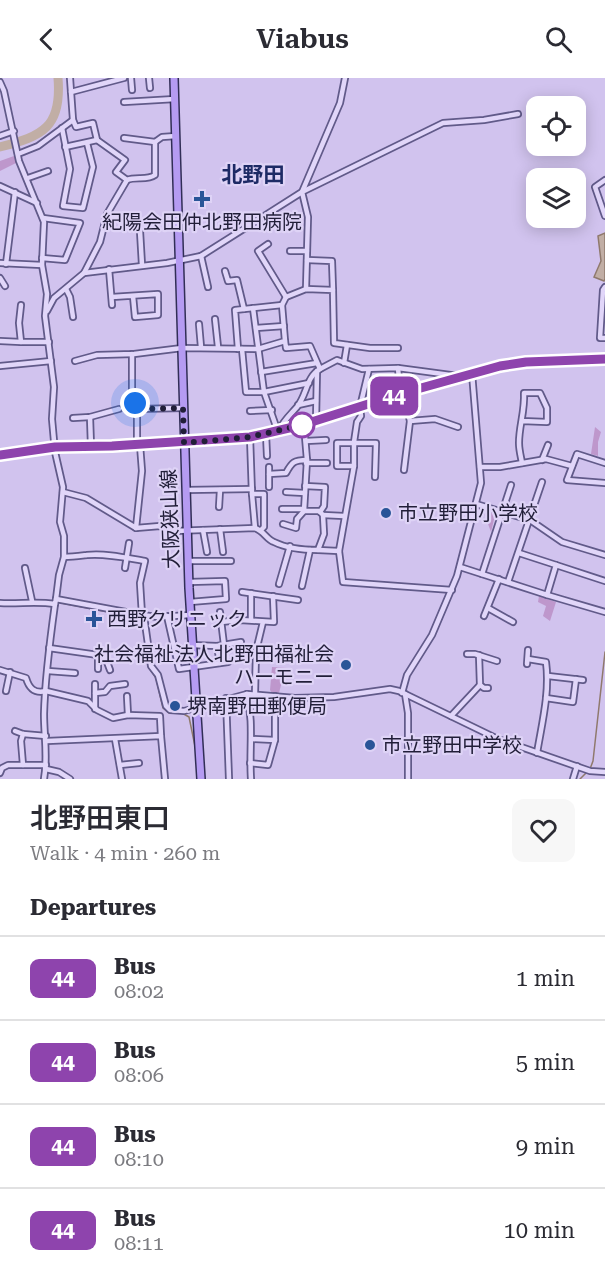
<!DOCTYPE html>
<html lang="en">
<head>
<meta charset="utf-8">
<style>
  :root { --surface:#fff; --page:#f7f7f7; --text:#2b2b33; --muted:#7c7c81; --line:#e1e1e2 }
  body { margin:0; font-family:"Roboto Serif","Noto Sans JP",serif; background:var(--page); color:var(--text); height:100vh; display:flex; flex-direction:column; font-size:22px; white-space:nowrap }
  * { box-sizing:border-box; margin:0 }
  p { font-size:20px; color:var(--muted) }
  .icon { flex:none; width:33px; height:33px; fill:none; stroke:currentColor; stroke-width:2; stroke-linecap:round; stroke-linejoin:round }
  .map { position:relative; height:701px; overflow:hidden }
  .details { display:flex; flex-direction:column; background:var(--surface); flex:1 }
  .details>* { flex:none }
  .badge { padding:0 12px; border-radius:9px; font-size:21px; line-height:39px }
  .controls { position:absolute; left:526px; top:18px; display:grid; gap:12px }
  .controls a { display:grid; place-items:center; width:60px; height:60px; border-radius:12px; background:var(--surface); box-shadow:0 3px 15px #0003; font-size:30px }
  .you { position:absolute; width:30px; height:30px; margin:-15px; border:4px solid #fff; border-radius:50%; background:#1a73e8; box-shadow:0 0 0 9px #1a73e833 }
  .map>.badge { position:absolute; translate:-50% -50%; box-shadow:0 0 0 3px #fff }
  h2 { padding:0 30px; font-size:22px; line-height:54px }
  .round { display:grid; place-items:center; flex:none; width:63px; height:63px; border-radius:12px; background:var(--page) }
  .summary { display:flex; align-items:center; justify-content:space-between; height:102px; padding:0 30px }
  h1 { font-size:28px; font-weight:600; line-height:45px }
  ul { padding:0; list-style:none }
  li { display:flex; align-items:center; gap:18px; height:84px; padding:0 30px; border-top:2px solid var(--line) }
  li div { flex:1 }
  li b { display:block; font-size:22px }
  li em { font-style:normal }
  li .badge { min-width:66px; font-weight:700; text-align:center }
  header { display:flex; justify-content:space-between; align-items:center; height:78px; padding:0 30px; background:var(--surface); font-size:27px; font-weight:600 }
  .map>svg:first-child { display:block }
  .green { fill:#be97cc }
  .water { fill:#c1aea5; stroke:#8f796c; stroke-width:1.5 }
  .lines { fill:none; stroke-linecap:round; stroke-linejoin:round }
  .stream { stroke:#8f796c; stroke-width:1.5 }
  .river { stroke:#c1aea5; stroke-width:9 }
  .minor-casing { stroke:#615a89; stroke-width:8 }
  .primary-casing { stroke:#312e56; stroke-width:10 }
  .minor { stroke:#e1d6f9; stroke-width:4.5 }
  .primary { stroke:#b59bf2; stroke-width:7 }
  .line-casing { stroke:#fff; stroke-width:14 }
  .line { stroke:#8e44ad; stroke-width:9 }
  .walk { stroke:#211e38; stroke-width:6; stroke-dasharray:0 10.8 }
  .poi-dot { fill:#295598; stroke:#ded3f6; stroke-width:2 }
  .stop-dot { fill:#fff; stroke:#8e44ad; stroke-width:3 }
  .labels { text-anchor:middle; stroke-width:4.5; stroke-linejoin:round; paint-order:stroke }
  .poi-label { font-size:20px; fill:#211e38; stroke:#ded3f6; text-anchor:start }
  .street-label { font-size:20px; fill:#211e38; stroke:#ded3f6 }
  .neighbourhood-label { font-size:21px; font-weight:bold; fill:#1d2a65; stroke:#ded3f6 }
</style>
</head>
<body>
<header><svg class="icon" aria-label="back" viewBox="0 0 24 24"><path d="M15 5l-7 7 7 7"/></svg>Viabus<svg class="icon" aria-label="search" viewBox="0 0 24 24"><circle cx="10" cy="10" r="6"/><path d="M15 15l6 6"/></svg></header>
<div class="map">
<svg width="605" height="701" viewBox="0 0 605 701">
  <rect width="100%" height="100%" fill="#d1c3ee"/>
  <g class="green">
    <path d="M14 78 18 84 0 93V83Z"/>
    <path d="M595 349 601 354 598 364V378L591 376Z"/>
    <path d="M478 428 496 433 491 454 484 435 477 430Z"/>
    <path d="M539 518 556 524 550 543 543 538 546 528 538 524Z"/>
    <path d="M272 589 288 590 283 599 279 615H272L270 612Z"/>
  </g>
  <path class="water" d="M605 155V201L604 203 594 199 601 183 598 158Z"/>
  <g class="lines">
    <g class="stream">
      <path d="M0 523H12"/>
      <path d="M56 524 135 539 142 542"/>
      <path d="M146 570 148 588 156 600 163 630 169 635H182L189 639 196 673"/>
      <path d="M580 701 590 691 593 683 605 574"/>
    </g>
    <path class="river" d="M0 69C43 58 62 49 58 0"/>
    <g class="minor-casing">
      <g id="minor">
        <path d="M70 0 73 42 76 49 93 45 97 62 125 82 116 94 127 102 107 136 100 164 84 195"/>
        <path d="M131 0 132 12"/>
        <path d="M149 0 150 10"/>
        <path d="M0 4 4 13 19 83 44 144 42 187 47 216 45 238 54 309 52 341 55 374 63 409 60 444 64 458V479L59 497 56 521"/>
        <path d="M71 14 124 0"/>
        <path d="M124 24 175 21"/>
        <path d="M62 50 70 91 63 128 83 130 93 89 87 65"/>
        <path d="M0 58 14 53"/>
        <path d="M124 60 155 64 162 59 176 58"/>
        <path d="M65 69 97 62"/>
        <path d="M18 76 38 68 73 42"/>
        <path d="M28 100 48 93"/>
        <path d="M127 102C136 98 147 103 155 97V64"/>
        <path d="M605 102 595 109 605 138"/>
        <path d="M0 108 37 125"/>
        <path d="M140 153 142 187"/>
        <path d="M268 166 258 173 286 219"/>
        <path d="M290 173H307"/>
        <path d="M201 178 208 209"/>
        <path d="M42 180 65 182 80 145 43 140"/>
        <path d="M307 182 332 183 333 212"/>
        <path d="M0 185 42 187"/>
        <path d="M6 186 15 114"/>
        <path d="M109 191 112 227"/>
        <path d="M225 193 228 203 237 202 244 231"/>
        <path d="M0 200 5 208"/>
        <path d="M605 209 603 212 600 260H605"/>
        <path d="M66 211 70 219 73 239"/>
        <path d="M306 211 308 139 302 114 443 45 484 42 518 36"/>
        <path d="M112 219 158 216V237L135 239 133 218"/>
        <path d="M21 227 19 245 21 264H49"/>
        <path d="M253 230 264 314 278 354"/>
        <path d="M47 233 54 220 84 195 167 185 201 178 302 114 340 25 345 0"/>
        <path d="M215 241 218 269"/>
        <path d="M199 246 201 269"/>
        <path d="M256 250 284 248"/>
        <path d="M0 263 21 264"/>
        <path d="M285 263 286 270 310 268 320 291 337 282 362 291 398 290 458 298"/>
        <path d="M238 271 235 232 282 227"/>
        <path d="M242 271 246 314H264L309 305"/>
        <path d="M132 276V313L137 334V367"/>
        <path d="M75 283 97 277 134 276 182 270 258 271 285 263 282 227 286 219 306 211 333 212 334 265 370 270H398"/>
        <path d="M344 285 347 267"/>
        <path d="M0 288 51 283"/>
        <path d="M398 290 399 301 410 343 404 392"/>
        <path d="M261 294 317 285"/>
        <path d="M298 327 316 323"/>
        <path d="M137 331 184 330"/>
        <path d="M250 333 272 332"/>
        <path d="M90 339 91 368"/>
        <path d="M73 340 90 339 119 331"/>
        <path d="M316 343 317 293"/>
        <path d="M410 343 435 341 458 349"/>
        <path d="M279 352C284 342 290 337 297 329 307 317 306 299 320 291"/>
        <path d="M266 356 267 378"/>
        <path d="M250 359 252 416H264V449L261 452"/>
        <path d="M306 363 326 362"/>
        <path d="M542 382 548 367"/>
        <path d="M306 385H327"/>
        <path d="M522 385C521 379 519 372 519 365 519 348 525 333 524 315H540L547 330V344L522 343"/>
        <path d="M605 385 577 376 567 402 605 405"/>
        <path d="M354 388H337V365H376L375 399"/>
        <path d="M480 389H500L546 381 572 388"/>
        <path d="M269 396 286 395C292 384 294 382 307 382"/>
        <path d="M305 408 325 409 324 428 320 434"/>
        <path d="M269 409V389"/>
        <path d="M186 412 252 411"/>
        <path d="M63 414 86 420 136 450 160 448 175 453 255 450C264 453 266 461 274 464 286 470 305 472 318 472L324 456 323 437 319 433H304L307 382 304 347"/>
        <path d="M286 414 305 415"/>
        <path d="M252 416 255 450"/>
        <path d="M476 426 530 442 562 464 605 477"/>
        <path d="M219 429 220 412"/>
        <path d="M282 431H304"/>
        <path d="M323 437 344 438"/>
        <path d="M283 446 296 450 297 441 304 433"/>
        <path d="M136 450 142 393 140 367"/>
        <path d="M220 451 223 474"/>
        <path d="M203 452 207 474"/>
        <path d="M318 472 339 473 354 388V364L357 344 361 338 360 329 369 291"/>
        <path d="M339 473 343 504 452 512"/>
        <path d="M64 479C72 479 79 478 87 477 106 475 127 480 145 483L140 505 142 537 145 545 151 588 158 597 166 628 170 632 184 633 247 616 295 620 334 619 390 611 399 613 498 661 590 693 605 694"/>
        <path d="M188 483H231"/>
        <path d="M556 487 605 503"/>
        <path d="M460 489 547 517 556 487 519 475"/>
        <path d="M25 490 32 523"/>
        <path d="M125 490 129 465"/>
        <path d="M482 496 511 407"/>
        <path d="M189 504 225 503 226 521 190 524"/>
        <path d="M508 504 542 404"/>
        <path d="M279 506 290 468"/>
        <path d="M302 508 310 472"/>
        <path d="M242 514 298 522"/>
        <path d="M547 517 605 534"/>
        <path d="M0 525C20 526 36 523 55 526L56 521 142 537 158 539 190 537"/>
        <path d="M488 530 513 544"/>
        <path d="M220 534 224 567"/>
        <path d="M167 538 179 591 228 584"/>
        <path d="M484 538 499 501"/>
        <path d="M251 542V515"/>
        <path d="M221 544 240 542 274 544 273 518"/>
        <path d="M192 567 217 568 241 564"/>
        <path d="M217 568 220 585"/>
        <path d="M49 570 98 577 104 576 110 592"/>
        <path d="M467 576H475L497 583"/>
        <path d="M98 577V591"/>
        <path d="M479 577 480 607 484 610H488"/>
        <path d="M528 581 546 584C550 614 542 645 537 675"/>
        <path d="M527 586 528 572"/>
        <path d="M0 592 26 600C29 610 34 616 46 613L88 623 97 632 113 640 128 637 160 638 161 658"/>
        <path d="M48 593 75 595"/>
        <path d="M548 598 583 602"/>
        <path d="M6 613 10 594"/>
        <path d="M95 615 105 614 110 608 125 606"/>
        <path d="M255 615 256 573 263 544"/>
        <path d="M402 615 407 597 432 557 457 498 481 405 472 295"/>
        <path d="M247 616C254 645 249 672 251 701"/>
        <path d="M405 616 408 635V701"/>
        <path d="M127 618 128 637"/>
        <path d="M226 620 229 701"/>
        <path d="M546 620 573 624 576 601"/>
        <path d="M95 631V606"/>
        <path d="M451 638 480 607"/>
        <path d="M15 653 23 656 46 658"/>
        <path d="M23 656 21 663 23 687"/>
        <path d="M115 661 122 701"/>
        <path d="M252 661 275 662"/>
        <path d="M47 663 161 658 165 701"/>
        <path d="M250 685 268 687 275 662V618"/>
        <path d="M120 687 139 685"/>
        <path d="M46 691 59 694 70 701"/>
        <path d="M0 695 2 690 8 687H46"/>
        <path d="M44 701C48 679 44 658 44 636 45 599 50 562 55 526"/>
        <path d="M573 701 577 688"/>
      </g>
    </g>
    <g class="primary-casing">
      <g id="primary">
        <path d="M174 0 189 510 201 701"/>
        <path d="M0 377 55 369 112 368 250 359 302 347 403 315 500 288 526 284 605 281"/>
      </g>
    </g>
    <use href="#minor" class="minor"/>
    <use href="#primary" class="primary"/>
  </g>
  <g class="lines">
    <g class="line-casing">
      <path id="line" d="M0 377 55 369 112 368 250 359 302 347 403 315 500 288 526 284 605 281"/>
    </g>
    <use href="#line" class="line"/>
    <path class="walk" d="M135 325 137 331 183 330 184 365 250 359 302 347"/>
  </g>
  <g class="poi-dot">
    <path d="M199 112h6v6h6v6h-6v6h-6v-6h-6v-6h6z"/>
    <circle cx="386" cy="435" r="6"/>
    <path d="M91 532h6v6h6v6h-6v6h-6v-6h-6v-6h6z"/>
    <circle cx="346" cy="587" r="6"/>
    <circle cx="175" cy="628" r="6"/>
    <circle cx="370" cy="667" r="6"/>
  </g>
  <circle class="stop-dot" cx="302" cy="347" r="12"/>
  <g class="labels">
    <g class="poi-label">
      <text x="202" y="151" text-anchor="middle">紀陽会田仲北野田病院</text>
      <text x="398" y="442">市立野田小学校</text>
      <text x="107" y="548">西野クリニック</text>
      <text x="334" y="583" text-anchor="end">社会福祉法人北野田福祉会<tspan x="334" dy="23">ハーモニー</tspan></text>
      <text x="187" y="635">堺南野田郵便局</text>
      <text x="382" y="674">市立野田中学校</text>
    </g>
    <g class="street-label">
      <text transform="translate(170 441) rotate(-92)" y="7">大阪狭山線</text>
    </g>
    <g class="neighbourhood-label">
      <text x="253" y="104">北野田</text>
    </g>
  </g>
</svg>
<div class="controls">
<a><svg class="icon" aria-label="locate" viewBox="0 0 24 24"><circle cx="12" cy="12" r="6"/><path d="M12 2v4M12 18v4M2 12h4M18 12h4"/></svg></a>
<a><svg class="icon" aria-label="layers" viewBox="0 0 24 24"><path d="M12 4l9 5-9 5-9-5zM3 14l9 5 9-5"/></svg></a>
</div>
<div class="you" style="left:135px;top:325px"></div>
<b class="badge" style="left:394px;top:318px;background:#8e44ad;color:#fff">44</b>
</div>
<section class="details">
<div class="summary"><div><h1>北野田東口</h1><p>Walk · 4 min · 260 m</p></div><a class="round"><svg class="icon" aria-label="heart" viewBox="0 0 24 24"><path d="M12 20l-8-8c-3-5 5-10 8-4 3-6 11-1 8 4z"/></svg></a></div>
<h2>Departures</h2>
<ul>
<li><span class="badge" style="background:#8e44ad;color:#fff">44</span><div><b>Bus</b><p>08:02</p></div><em>1 min</em></li>
<li><span class="badge" style="background:#8e44ad;color:#fff">44</span><div><b>Bus</b><p>08:06</p></div><em>5 min</em></li>
<li><span class="badge" style="background:#8e44ad;color:#fff">44</span><div><b>Bus</b><p>08:10</p></div><em>9 min</em></li>
<li><span class="badge" style="background:#8e44ad;color:#fff">44</span><div><b>Bus</b><p>08:11</p></div><em>10 min</em></li>
</ul>
</section>
</body>
</html>
